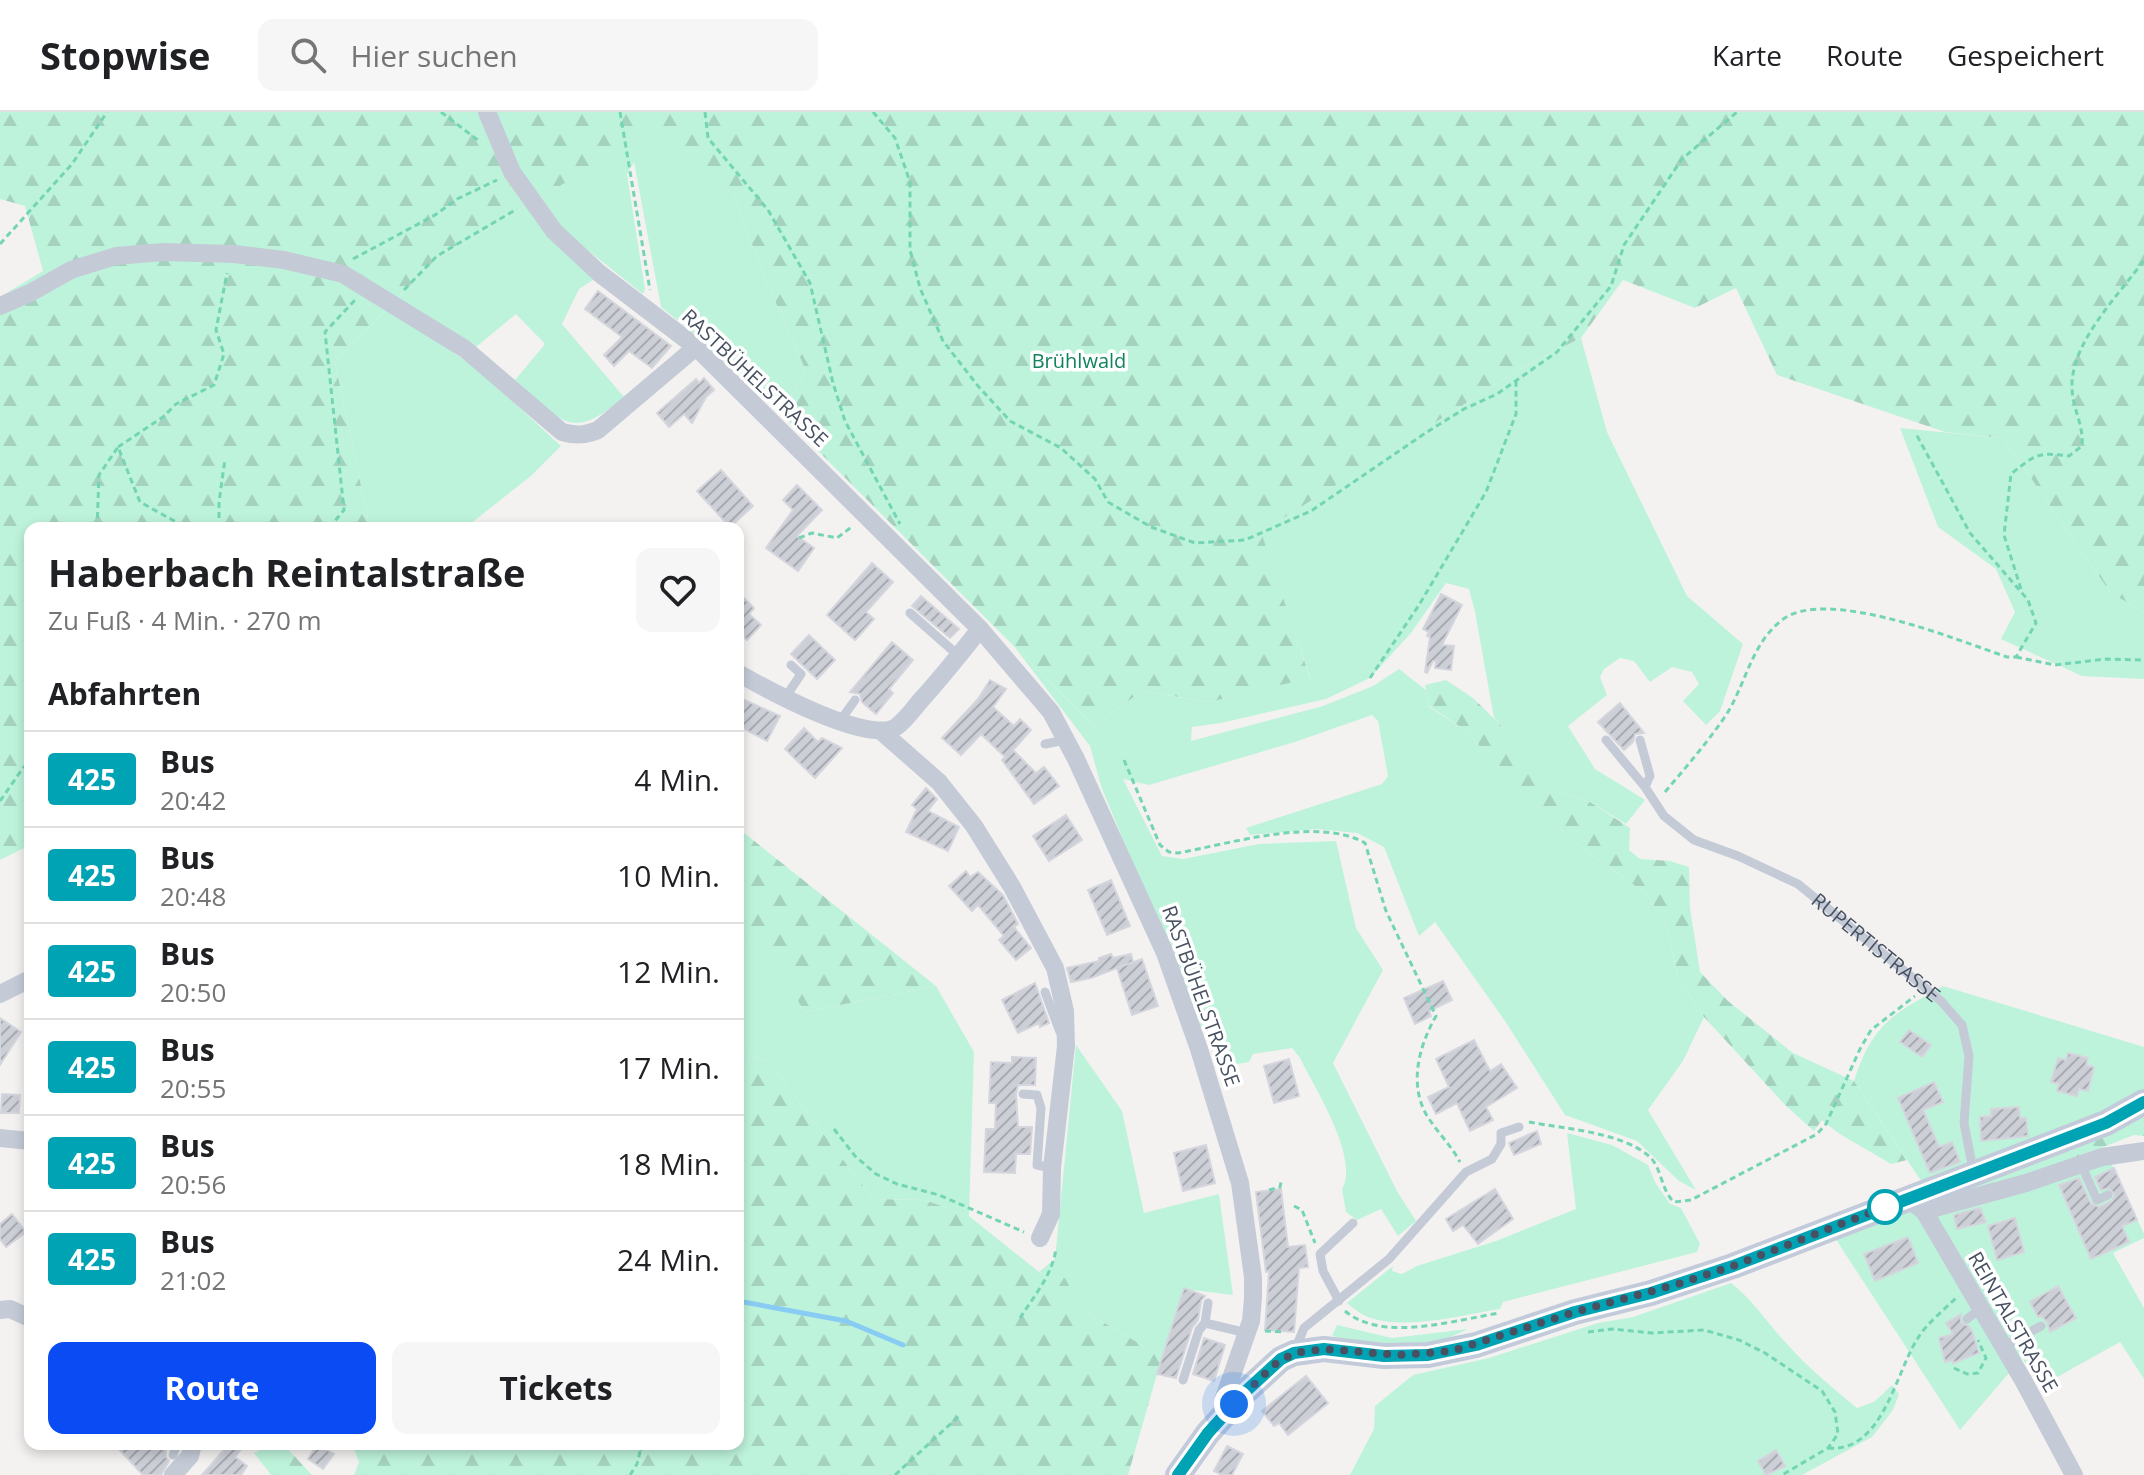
<!DOCTYPE html>
<html lang="de">
<head>
<meta charset="utf-8">
<style>
  :root { --surface:#fff; --page:#f6f6f6; --text:#202124; --muted:#757577; --line:#e0e0e0; --accent:#0b4bf4 }
  body { margin:0; font-family:"Open Sans",sans-serif; background:var(--page); color:var(--text); height:100vh; display:flex; flex-direction:column; font-size:30px; white-space:nowrap }
  * { box-sizing:border-box; margin:0 }
  p { font-size:26px; color:var(--muted) }
  .icon { flex:none; width:44px; height:44px; fill:none; stroke:currentColor; stroke-width:2; stroke-linecap:round; stroke-linejoin:round }
  .map { position:relative; flex:1; overflow:hidden }
  .sheet { position:absolute; left:24px; top:410px; width:720px; height:928px; display:flex; flex-direction:column; background:var(--surface); border-radius:16px; box-shadow:0 4px 12px #0003 }
  .sheet>* { flex:none }
  .badge { padding:0 16px; border-radius:6px; font-size:28px; line-height:52px }
  .you { position:absolute; width:40px; height:40px; margin:-20px; border:6px solid #fff; border-radius:50%; background:#1a73e8; box-shadow:0 0 0 12px #1a73e833 }
  .map>.badge { position:absolute; translate:-50% -50%; box-shadow:0 0 0 4px #fff }
  h2 { padding:0 24px; font-size:30px; line-height:72px }
  .round { display:grid; place-items:center; flex:none; width:84px; height:84px; border-radius:16px; background:var(--page) }
  .summary { display:flex; align-items:center; justify-content:space-between; height:136px; padding:0 24px }
  h1 { font-size:38px; font-weight:700; line-height:60px }
  .button { display:flex; gap:16px; margin-top:auto; padding:16px 24px }
  .button a { flex:1; height:92px; border-radius:16px; background:var(--accent); color:#fff; font-size:32px; font-weight:700; line-height:92px; text-align:center }
  .button a+a { background:var(--page); color:var(--text) }
  ul { padding:0; list-style:none }
  li { display:flex; align-items:center; gap:24px; height:96px; padding:0 24px; border-top:2px solid var(--line) }
  li div { flex:1 }
  li b { display:block; font-size:30px }
  li em { font-style:normal }
  li .badge { min-width:88px; font-weight:700; text-align:center }
  header { display:flex; align-items:center; gap:48px; box-sizing:border-box; height:112px; padding:0 40px; background:var(--surface); border-bottom:2px solid var(--line) }
  header strong { font-size:38px }
  nav { display:flex; gap:44px; margin-inline-start:auto; font-size:28px }
  .search { width:560px; height:72px; background:var(--page); display:flex; align-items:center; gap:20px; box-sizing:border-box; padding:0 28px; border-radius:16px; color:var(--muted); font-size:30px }
  .map>svg:first-child { display:block }
  .green { fill:#bef3db }
  .forest { fill:url(#forest-firs) }
  .lines { fill:none; stroke-linecap:round; stroke-linejoin:round }
  .stream { stroke:#88ccf4; stroke-width:5 }
  .building { fill:url(#building-hatch); stroke:#d5d6dd; stroke-width:2 }
  .path { stroke:#73d5b4; stroke-width:3; stroke-dasharray:6 4; stroke-linecap:butt }
  .lane { stroke:#c4cbd7; stroke-width:9 }
  .street { stroke:#c4cbd7; stroke-width:18 }
  .secondary { stroke:#c3cbdb; stroke-width:26 }
  .line-casing { stroke:#fff; stroke-width:18 }
  .line { stroke:#00a3b4; stroke-width:12 }
  .walk { stroke:#485161; stroke-width:8; stroke-dasharray:0 14.4 }
  .stop-dot { fill:#fff; stroke:#00a3b4; stroke-width:4 }
  .labels { text-anchor:middle; stroke-width:7; stroke-linejoin:round; paint-order:stroke }
  .park-label { font-size:20px; fill:#10845d; stroke:#fff }
  .street-label { font-size:20px; fill:#485161; stroke:#fff }
</style>
</head>
<body>
<header>
<strong>Stopwise</strong>
<div class="search"><svg class="icon" aria-label="search" viewBox="0 0 24 24"><circle cx="10" cy="10" r="6"/><path d="M15 15l6 6"/></svg>Hier suchen</div>
<nav><a>Karte</a><a>Route</a><a>Gespeichert</a></nav>
</header>
<div class="map">
<svg width="2144" height="1363" viewBox="0 0 2144 1363">
  <defs>
    <pattern id="forest-firs" width="22" height="20" patternUnits="userSpaceOnUse" patternTransform="scale(2)"><rect width="22" height="20" fill="#bef3db"/><path d="M5 1l3.5 6h-7zM16 11l3.5 6h-7z" fill="#a5d2be"/></pattern>
    <pattern id="building-hatch" width="6" height="6" patternUnits="userSpaceOnUse" patternTransform="scale(2)"><rect width="6" height="6" fill="#cdcfd7"/><path d="M-1 1l2-2M0 6l6-6M5 7l2-2" fill="none" stroke="#a8aab2"/></pattern>
  </defs>
  <rect width="100%" height="100%" fill="#f4f2f1"/>
  <g class="green">
    <path d="M653 18 733 82 764 164 806 259 780 301 723 245 661 195 634 50 627 62 645 177 643 182 571 125 596 166 579 177 562 212 624 285C570 332 561 308 515 268L545 232 516 202 476 235 413 213 479 258 561 334 531 364 465 416H370L335 250 434 149Z"/>
    <path d="M1581 226 1607 320 1687 484 1743 532 1720 599 1706 613 1683 589 1699 572 1692 560 1672 555 1650 570 1634 549 1620 546 1604 557 1600 565 1607 583 1568 614 1595 657 1645 688 1626 712 1590 690 1562 681 1522 635 1494 606 1475 500 1469 477 1446 471 1411 521 1370 566 1326 587 1221 611 1192 615 1191 629 1323 594 1373 574 1399 557 1426 578 1429 595 1465 618 1512 670 1573 729 1645 781 1667 814 1678 865 1704 905 1683 949 1648 998 1696 1078 1679 1069 1637 1029 1565 1003 1505 909 1435 810 1419 824 1384 735 1357 721 1317 717 1250 723 1246 716 1382 672 1388 664 1378 609 1372 603 1295 630 1149 673 1123 667 1162 744 1183 747 1259 732 1336 729 1356 816 1383 858 1333 951 1397 1079 1416 1109 1398 1124 1381 1097 1357 1108 1346 1100 1342 1077C1360 1046 1314 975 1300 946L1292 936 1253 942 1249 950 1226 954 1218 923 1199 914 1101 674 1090 634 1014 534 1094 614 1142 579 1209 590 1310 565 1260 420 1525 254Z"/>
    <path d="M1900 316 2003 326 2110 480 2144 501V567L2082 564 2001 527 2015 500 1996 457 1938 415Z"/>
    <path d="M738 819 759 829 805 900 936 874 974 940 969 1104 925 1088 873 1087 768 949 738 942Z"/>
    <path d="M1943 874 2144 935V1003L2053 1055 2104 1035 2144 1122V1126L2113 1141 2144 1196V1267L2120 1230 2041 1274 2022 1246 1960 1318 1835 1126 1934 1088 1854 969C1873 911 1892 903 1943 874Z"/>
    <path d="M1076 933 1122 999 1144 1101 1219 1082 1233 1183 1184 1177 1162 1245 1081 1197 1064 1166 1039 1160 1055 1147Z"/>
    <path d="M1567 1021 1612 1033 1648 1053 1655 1070 1670 1092 1681 1096 1700 1132 1697 1140 1503 1190 1500 1197C1461 1203 1405 1219 1368 1205 1360 1202 1353 1196 1347 1191L1393 1154 1392 1159 1402 1162 1417 1154 1496 1129 1576 1097Z"/>
    <path d="M1731 1171C1753 1188 1768 1212 1787 1232 1808 1256 1833 1276 1857 1296L1874 1290 1892 1273 1899 1282 1893 1298 1872 1325 1802 1363H1350L1374 1317 1375 1294 1413 1263 1489 1246 1598 1211 1633 1205Z"/>
    <path d="M1337 1213 1392 1226 1468 1217 1445 1228 1411 1232 1370 1233 1332 1224Z"/>
  </g>
  <g class="forest">
    <path d="M0 0H2144V501L2110 480 2003 326 1945 320 1777 263 1736 176 1695 196 1623 168 1581 226 1525 254 1261 420 1310 566 1209 590 1142 579 1094 614 780 301 806 259 764 164 733 82 652 19 434 149 335 250 370 416H30V733L0 748V185L43 159 25 94 0 87Z"/>
    <path d="M1446 568 1473 586 1521 633 1562 681 1590 690 1630 716 1629 738 1640 747 1670 749 1689 755 1690 796 1700 860 1728 889 1793 941 1854 969 1907 1048 1891 1052 1838 1021 1822 1008 1814 1019 1787 995 1704 905 1678 865 1667 814 1645 781 1573 729 1512 670 1465 618 1429 594 1425 573Z"/>
    <path d="M738 716 936 874 805 900 759 830 738 819Z"/>
    <path d="M738 942 768 949 873 1087 925 1088 969 1104 1039 1160 1065 1166 1081 1197 1162 1245 1128 1363H354L359 1350 352 1332H738Z"/>
    <path d="M2144 1003V1024L2134 1023 2053 1055 2041 1050Z"/>
    <path d="M273 1332H283L312 1363H271L254 1341Z"/>
  </g>
  <g class="lines">
    <path class="stream" d="M738 1189 846 1209 903 1233"/>
  </g>
  <g class="building">
    <path d="M598 179 671 234 652 256 629 239 614 254 604 243 622 225 585 197Z"/>
    <path d="M704 266 714 278 706 285 692 311 684 302 669 315 657 301 696 267 699 271Z"/>
    <path d="M721 358 753 394 730 415 697 379Z"/>
    <path d="M797 373 822 398 797 424 814 436 798 459 766 436 793 398 783 388Z"/>
    <path d="M872 451 893 470 866 500 874 507 855 528 827 503Z"/>
    <path d="M738 480 754 496 749 502 761 513 747 528 738 520Z"/>
    <path d="M1441 482 1462 493 1442 533 1454 534 1451 558 1435 556 1436 549H1433L1427 561 1425 560 1430 525 1427 524 1429 520 1423 517Z"/>
    <path d="M921 484 959 517 950 526 912 494Z"/>
    <path d="M809 523 835 548 817 567 791 542Z"/>
    <path d="M892 530 913 548 889 577 893 581 876 602 862 590 860 582 850 580Z"/>
    <path d="M990 568 1006 577 993 595 1014 614 1020 607 1031 618 1013 638 1036 661 1044 655 1059 674 1034 692 1002 648 1005 645 981 622 961 643 942 626 978 587Z"/>
    <path d="M738 585 780 604 767 629 738 614Z"/>
    <path d="M1620 591 1644 621 1635 622 1633 630 1624 638 1598 610Z"/>
    <path d="M804 616 818 630 822 626 842 636 815 666 785 637Z"/>
    <path d="M926 676 937 687 928 699 959 715 948 739 906 720 917 697 912 693Z"/>
    <path d="M1066 703 1082 728 1049 749 1033 724Z"/>
    <path d="M966 759 970 765 978 760 1003 783 1018 812 1014 815 1031 836 1016 848 999 828 1004 824 978 793 972 799 949 774Z"/>
    <path d="M1111 768 1130 814 1107 823 1088 778Z"/>
    <path d="M1111 842 1113 846 1131 842 1133 850 1091 866 1071 870 1067 856 1099 849V846Z"/>
    <path d="M1142 847 1158 894 1132 903 1117 856Z"/>
    <path d="M1443 869 1452 888 1429 899 1431 904 1415 912 1404 886Z"/>
    <path d="M1035 871 1049 911 1040 915 1039 911 1018 921 1002 888Z"/>
    <path d="M0 906 21 920 0 953Z"/>
    <path d="M1909 918 1931 933 1922 945 1900 930Z"/>
    <path d="M1474 928 1490 959 1501 952 1517 976 1486 995 1493 1008 1470 1019 1457 991 1436 1002 1428 985 1449 975 1436 947Z"/>
    <path d="M2068 941 2088 946 2086 953 2094 955 2088 979 2079 977 2077 984 2057 979 2059 972 2051 970 2058 946 2066 948Z"/>
    <path d="M1012 945 1036 946 1035 973H1018L1016 982 1018 1015H1032L1030 1042H1016L1015 1061 984 1060 986 1017H995L996 991H989L991 950 1012 951Z"/>
    <path d="M1289 947 1299 984 1274 991 1264 954Z"/>
    <path d="M1934 970 1943 990 1923 998 1939 1035 1952 1030 1960 1050 1930 1061 1898 986Z"/>
    <path d="M2 982 20 983 19 1001H1Z"/>
    <path d="M2019 995 2020 1006H2026L2028 1024 1981 1029 1980 1005 1991 1004V997Z"/>
    <path d="M1537 1019 1541 1032 1514 1043 1509 1031Z"/>
    <path d="M1206 1033 1215 1071 1183 1079 1174 1041Z"/>
    <path d="M2114 1056 2137 1108 2122 1114 2129 1130 2091 1147 2059 1073 2079 1066 2091 1092 2099 1095 2112 1089 2115 1083 2109 1076 2101 1078 2095 1065Z"/>
    <path d="M1281 1077 1288 1135 1305 1133 1308 1155 1299 1156 1294 1220 1265 1218 1269 1159 1266 1160 1256 1080Z"/>
    <path d="M1495 1077 1513 1107 1478 1132 1463 1113 1453 1119 1446 1107Z"/>
    <path d="M1980 1096 1986 1110 1957 1117 1954 1103Z"/>
    <path d="M12 1102 26 1120 6 1135 0 1127V1112Z"/>
    <path d="M2015 1106 2024 1140 1997 1148 1988 1114Z"/>
    <path d="M1908 1125 1918 1151 1875 1169 1864 1142Z"/>
    <path d="M2058 1174 2076 1206 2050 1220 2047 1210 2041 1204 2038 1205 2030 1190Z"/>
    <path d="M1184 1176 1205 1184 1201 1189 1198 1208 1192 1216 1176 1266 1157 1262Z"/>
    <path d="M1961 1202V1211L1969 1214 1972 1219 1979 1241 1953 1251V1248L1945 1250 1939 1226 1953 1222 1946 1211Z"/>
    <path d="M1204 1226 1225 1233 1214 1269 1193 1262Z"/>
    <path d="M1306 1264 1328 1291 1288 1323 1279 1311 1274 1314 1262 1299Z"/>
    <path d="M114 1332H158L166 1339V1345L169 1349 161 1363H143Z"/>
    <path d="M229 1332H245L235 1345 247 1354 241 1363H202Z"/>
    <path d="M317 1332 334 1342 323 1357 308 1347Z"/>
    <path d="M1227 1334 1243 1342 1232 1363H1222L1214 1359Z"/>
    <path d="M1776 1338 1785 1354 1766 1363 1758 1349Z"/>
  </g>
  <g class="lines">
    <g class="path">
      <path d="M441 0 479 29"/>
      <path d="M620 0 650 178"/>
      <path d="M705 0 708 26 768 98 810 171 833 271 845 309 900 412"/>
      <path d="M873 0 895 26 910 70V138L920 176 943 229 978 274 1010 309 1061 336 1095 367 1108 390 1151 415 1195 431 1245 428 1311 399 1427 320 1464 297 1497 282 1557 240 1611 174 1624 133 1682 47 1737 0"/>
      <path d="M0 132 72 52 107 0"/>
      <path d="M353 147 435 103 457 87 497 68"/>
      <path d="M404 178 437 144 517 97"/>
      <path d="M118 335 163 305 176 292 214 273 224 242 216 218 227 161"/>
      <path d="M97 416 99 363 118 335 140 390 187 416"/>
      <path d="M219 416V390L225 347"/>
      <path d="M329 416 344 398 325 220 355 188"/>
      <path d="M799 426 812 421 837 426 853 414"/>
      <path d="M2021 477 2004 423 2011 362C2036 342 2038 340 2069 344L2082 334C2084 312 2071 294 2072 272 2073 228 2119 183 2144 148"/>
      <path d="M2016 545 2055 553 2106 547 2144 548"/>
      <path d="M1370 566 1419 493 1486 380 1516 302V269"/>
      <path d="M1124 648 1160 733 1169 740 1178 741C1229 732 1318 704 1365 731L1386 799 1436 904C1419 934 1409 971 1426 1002 1436 1019 1451 1033 1460 1050"/>
      <path d="M1665 680C1686 655 1708 630 1726 603 1746 572 1751 532 1782 508 1826 474 1957 528 2007 545H2016L2036 511 2028 488 1970 421 1915 320"/>
      <path d="M0 689 23 656 30 650"/>
      <path d="M1529 1010C1565 1017 1622 1020 1650 1045 1662 1057 1661 1078 1674 1090L1691 1088 1817 1022 1826 1012 1860 937 1871 918 1915 884"/>
      <path d="M834 1017 855 1044 876 1062 897 1072 939 1083 1024 1120"/>
      <path d="M1269 1078 1280 1075 1281 1070"/>
      <path d="M1294 1094 1302 1098 1315 1131"/>
      <path d="M738 1174 741 1190 738 1195"/>
      <path d="M1345 1199C1383 1231 1454 1208 1500 1201"/>
      <path d="M1020 1206C1034 1184 1053 1162 1056 1136"/>
      <path d="M1265 1219 1285 1220"/>
      <path d="M1588 1220 1612 1217 1652 1221 1704 1218 1739 1228 1765 1241 1822 1279 1835 1300 1838 1322 1828 1336 1782 1363"/>
      <path d="M1954 1256 1967 1262 1978 1261 1986 1246 1978 1228"/>
      <path d="M1828 1336C1883 1341 1895 1261 1918 1226 1927 1211 1944 1198 1957 1185"/>
      <path d="M640 1338 647 1332"/>
      <path d="M630 1363 637 1352 642 1332"/>
      <path d="M895 1363 959 1304"/>
    </g>
    <g class="lane">
      <path d="M910 501 959 544"/>
      <path d="M785 586 801 562 791 553"/>
      <path d="M840 609 855 588"/>
      <path d="M1606 628 1645 675"/>
      <path id="s1" d="M1640 628 1650 664 1645 675 1664 704 1694 728 1738 744 1798 772 1941 889 1962 913 1969 944 1964 1011 1973 1058"/>
      <path d="M1045 632 1065 628"/>
      <path d="M1045 880 1060 920"/>
      <path d="M1023 982 1037 983 1041 996 1037 1053 1052 1056"/>
      <path d="M2081 1052 2097 1088 2108 1083"/>
      <path d="M1339 1189 1323 1159 1320 1142 1353 1111"/>
      <path d="M1967 1207 1980 1197"/>
      <path d="M1205 1211 1208 1191"/>
      <path d="M2003 1235 2041 1214"/>
      <path d="M1295 1238 1304 1216 1389 1147 1466 1060 1492 1047 1501 1032V1021L1519 1015"/>
      <path d="M1183 1268 1199 1218 1205 1211 1247 1221"/>
      <path d="M173 1343 177 1332"/>
    </g>
    <g class="street">
      <path d="M487 0 512 60 554 119 599 161 696 235 980 517 1051 600 1076 647 1165 841 1199 937 1240 1071 1253 1165V1186L1251 1209 1224 1286 1223 1304"/>
      <path d="M0 194 30 181 71 158 116 144 163 140 234 142 284 148 343 162 465 237 562 320C576 324 585 323 598 318L696 235"/>
      <path d="M738 561C766 577 868 633 896 615 906 608 914 596 921 588 942 565 961 541 980 517"/>
      <path d="M882 620 939 670 974 714 1012 775 1055 856 1065 899 1066 934 1052 1056 1051 1102 1040 1126"/>
      <path d="M0 882 30 867"/>
      <path d="M0 1026 30 1029"/>
      <path d="M1907 1086 1924 1099 2023 1268 2074 1363"/>
      <path d="M1924 1099 2026 1071 2102 1045 2144 1039"/>
      <path d="M0 1198 10 1197 30 1206"/>
      <path d="M173 1363 190 1344 193 1332"/>
    </g>
    <path class="secondary" d="M1178 1363 1208 1321 1245 1280 1281 1247 1294 1241 1324 1237 1384 1244 1428 1243 1476 1233 1575 1200 1651 1181 1733 1154 2106 1011 2144 990"/>
  </g>
  <g class="lines">
    <g class="line-casing">
      <path id="line" d="M1178 1363 1208 1321 1245 1280 1281 1247 1294 1241 1324 1237 1384 1244 1428 1243 1476 1233 1575 1200 1651 1181 1733 1154 2106 1011 2144 990"/>
    </g>
    <use href="#line" class="line"/>
    <path class="walk" d="M1234 1292 1274 1253 1294 1241 1324 1237 1399 1243 1452 1239 1575 1200 1678 1172 1733 1154 1885 1095"/>
  </g>
  <circle class="stop-dot" cx="1885" cy="1095" r="16"/>
  <g class="labels">
    <g class="park-label">
      <text x="1079" y="256">Brühlwald</text>
    </g>
    <g class="street-label">
      <text transform="translate(755 266) rotate(43)" y="7">RASTBÜHELSTRASSE</text>
      <text dy="7" stroke="none"><textPath href="#s1" startOffset="336">RUPERTISTRASSE</textPath></text>
      <text transform="translate(1201 884) rotate(70)" y="7">RASTBÜHELSTRASSE</text>
      <text transform="translate(2013 1210) rotate(60)" y="7">REINTALSTRASSE</text>
    </g>
  </g>
</svg>
<div class="you" style="left:1234px;top:1292px"></div>
<section class="sheet">
<div class="summary"><div><h1>Haberbach Reintalstraße</h1><p>Zu Fuß · 4 Min. · 270 m</p></div><a class="round"><svg class="icon" aria-label="heart" viewBox="0 0 24 24"><path d="M12 20l-8-8c-3-5 5-10 8-4 3-6 11-1 8 4z"/></svg></a></div>
<h2>Abfahrten</h2>
<ul>
<li><span class="badge" style="background:#00a3b4;color:#fff">425</span><div><b>Bus</b><p>20:42</p></div><em>4 Min.</em></li>
<li><span class="badge" style="background:#00a3b4;color:#fff">425</span><div><b>Bus</b><p>20:48</p></div><em>10 Min.</em></li>
<li><span class="badge" style="background:#00a3b4;color:#fff">425</span><div><b>Bus</b><p>20:50</p></div><em>12 Min.</em></li>
<li><span class="badge" style="background:#00a3b4;color:#fff">425</span><div><b>Bus</b><p>20:55</p></div><em>17 Min.</em></li>
<li><span class="badge" style="background:#00a3b4;color:#fff">425</span><div><b>Bus</b><p>20:56</p></div><em>18 Min.</em></li>
<li><span class="badge" style="background:#00a3b4;color:#fff">425</span><div><b>Bus</b><p>21:02</p></div><em>24 Min.</em></li>
</ul>
<div class="button"><a>Route</a><a>Tickets</a></div>
</section>
</div>
</body>
</html>
